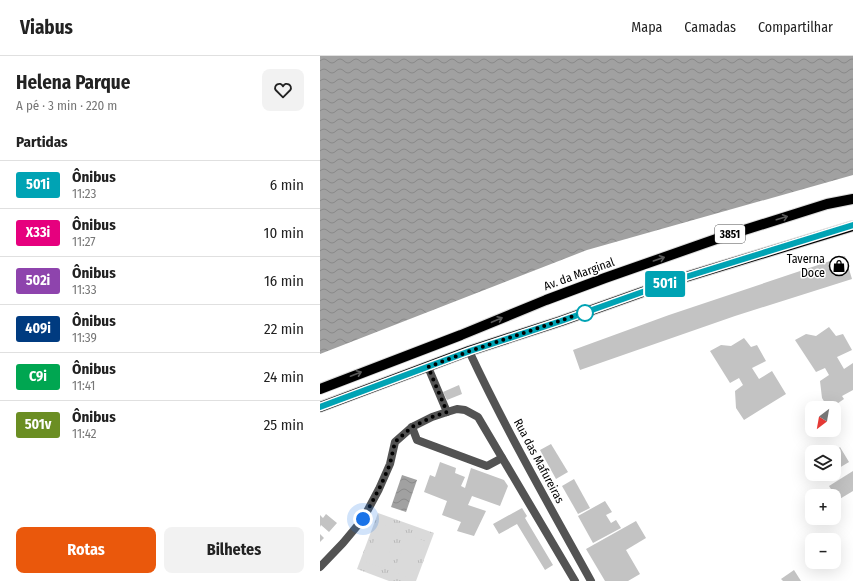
<!DOCTYPE html>
<html lang="pt">
<head>
<meta charset="utf-8">
<style>
  :root { --surface:#fff; --page:#f2f2f2; --text:#222; --muted:#767676; --line:#e0e0e0; --accent:#ea580c }
  body { margin:0; font-family:"Fira Sans Condensed",sans-serif; background:var(--page); color:var(--text); height:100vh; display:flex; flex-direction:column; font-size:15px; white-space:nowrap }
  * { box-sizing:border-box; margin:0 }
  p { font-size:13px; color:var(--muted) }
  .icon { flex:none; width:22px; height:22px; fill:none; stroke:currentColor; stroke-width:2; stroke-linecap:round; stroke-linejoin:round }
  .map { position:relative; flex:1; overflow:hidden }
  .panel { display:flex; flex-direction:column; background:var(--surface); width:320px }
  .panel>* { flex:none }
  .badge { padding:0 8px; border-radius:3px; font-size:14px; line-height:26px }
  .needle { width:26px; rotate:211deg }
  .tools { position:absolute; left:485px; top:345px; display:grid; gap:8px }
  .tools a { display:grid; place-items:center; width:36px; height:36px; border-radius:8px; background:var(--surface); box-shadow:0 4px 16px #0002; font-size:20px }
  .you { position:absolute; width:20px; height:20px; margin:-10px; border:3px solid #fff; border-radius:50%; background:#1a73e8; box-shadow:0 0 0 6px #1a73e833 }
  .map>.badge { position:absolute; translate:-50% -50%; box-shadow:0 0 0 2px #fff }
  h2 { padding:0 16px; font-size:15px; line-height:36px }
  .round { display:grid; place-items:center; flex:none; width:42px; height:42px; border-radius:8px; background:var(--page) }
  .summary { display:flex; align-items:center; justify-content:space-between; height:68px; padding:0 16px }
  h1 { font-size:19px; font-weight:700; line-height:30px }
  .primary-button { display:flex; gap:8px; margin-top:auto; padding:8px 16px }
  .primary-button a { flex:1; height:46px; border-radius:8px; background:var(--accent); color:#fff; font-size:16px; font-weight:700; line-height:46px; text-align:center }
  .primary-button a+a { background:var(--page); color:var(--text) }
  ul { padding:0; list-style:none }
  li { display:flex; align-items:center; gap:12px; height:48px; padding:0 16px; border-top:1px solid var(--line) }
  li div { flex:1 }
  li b { display:block; font-size:15px }
  li em { font-style:normal }
  li .badge { min-width:44px; font-weight:700; text-align:center }
  header { display:flex; align-items:center; gap:24px; box-sizing:border-box; height:56px; padding:0 20px; background:var(--surface); border-bottom:1px solid var(--line) }
  header strong { font-size:19px }
  nav { display:flex; gap:22px; margin-inline-start:auto; font-size:14px }
  main { display:flex; flex:1; min-height:0 }
  .map>svg:first-child { display:block }
  .grass { fill:url(#grass-tufts) }
  .pitch { fill:#dadada }
  .water { fill:url(#water-waves) }
  .building { fill:#c3c3c3 }
  .lines { fill:none; stroke-linecap:round; stroke-linejoin:round }
  .primary-casing { stroke:#dbdbdb; stroke-width:12 }
  .street { stroke:#535353; stroke-width:8 }
  .primary { stroke:#000; stroke-width:10 }
  .oneway { stroke:#595959 }
  .line-casing { stroke:#fff; stroke-width:9 }
  .line { stroke:#00a3b4; stroke-width:6 }
  .walk { stroke:#000; stroke-width:4; stroke-dasharray:0 7.2 }
  .stop-dot { fill:#fff; stroke:#00a3b4; stroke-width:2 }
  .labels { text-anchor:middle; stroke-width:3; stroke-linejoin:round; paint-order:stroke }
  .shield { fill:#fff; stroke:#4c4c4c; stroke-width:1 }
  .shield-label { font-size:11px; font-weight:bold; fill:#000 }
  .poi-label { font-size:12px; fill:#000; stroke:#fff; text-anchor:end }
  .street-label { font-size:12px; fill:#000; stroke:#fff }
</style>
</head>
<body>
<header>
<strong>Viabus</strong>
<nav><a>Mapa</a><a>Camadas</a><a>Compartilhar</a></nav>
</header>
<main>
<section class="panel">
<div class="summary"><div><h1>Helena Parque</h1><p>A pé · 3 min · 220 m</p></div><a class="round"><svg class="icon" aria-label="heart" viewBox="0 0 24 24"><path d="M12 20l-8-8c-3-5 5-10 8-4 3-6 11-1 8 4z"/></svg></a></div>
<h2>Partidas</h2>
<ul>
<li><span class="badge" style="background:#00a3b4;color:#fff">501i</span><div><b>Ônibus</b><p>11:23</p></div><em>6 min</em></li>
<li><span class="badge" style="background:#e6007e;color:#fff">X33i</span><div><b>Ônibus</b><p>11:27</p></div><em>10 min</em></li>
<li><span class="badge" style="background:#8e44ad;color:#fff">502i</span><div><b>Ônibus</b><p>11:33</p></div><em>16 min</em></li>
<li><span class="badge" style="background:#003b80;color:#fff">409i</span><div><b>Ônibus</b><p>11:39</p></div><em>22 min</em></li>
<li><span class="badge" style="background:#00a651;color:#fff">C9i</span><div><b>Ônibus</b><p>11:41</p></div><em>24 min</em></li>
<li><span class="badge" style="background:#6b8e23;color:#fff">501v</span><div><b>Ônibus</b><p>11:42</p></div><em>25 min</em></li>
</ul>
<div class="primary-button"><a>Rotas</a><a>Bilhetes</a></div>
</section>
<div class="map">
<svg width="533" height="525" viewBox="0 0 533 525">
  <defs>
    <pattern id="grass-tufts" width="24" height="20" patternUnits="userSpaceOnUse"><rect width="24" height="20" fill="#dadada"/><path d="M3 7l-1-3M5 7V3M7 7l1-3M15 17l-1-3M17 17v-4M19 17l1-3" fill="none" stroke="#b9b9b9"/></pattern>
    <pattern id="water-waves" width="16" height="10" patternUnits="userSpaceOnUse"><rect width="16" height="10" fill="#a1a1a1"/><path d="M0 5q4-4 8 0t8 0" fill="none" stroke="#898989"/></pattern>
  </defs>
  <rect width="100%" height="100%" fill="#fff"/>
  <path class="grass" d="M58 457 114 477 96 525H69L37 513Z"/>
  <g class="pitch">
    <path d="M60 468 77 474 64 512 46 506Z"/>
    <path d="M87 478 105 485 91 522 74 516Z"/>
  </g>
  <g class="water">
    <path d="M0 0H533V119L267 194 0 298Z"/>
    <path d="M82 419 97 424 86 456 71 451Z"/>
  </g>
  <g class="building">
    <path d="M525 200 532 223 415 260 260 314 253 294 349 259Z"/>
    <path d="M509 271 516 280 523 278 532 294 517 301 524 313 533 307V334L522 340 524 343 511 352H508L502 342 500 325 509 319 505 312 496 316 475 284 486 278 496 280Z"/>
    <path d="M424 282 431 291 437 289 446 305 432 312 439 323 452 315 466 338 424 364 416 352 415 335 423 329 419 322 410 327 390 295 401 289 411 290Z"/>
    <path d="M139 329 142 338 127 344 123 336Z"/>
    <path d="M231 388 248 416 236 423 220 394Z"/>
    <path d="M520 391 529 406 514 415V396H512Z"/>
    <path d="M120 406 136 412 135 417 145 421 141 430 145 432 151 412 184 424 188 430 180 450 152 440 148 449 166 455 154 480 137 475 141 466 122 459 127 445 104 436 110 419 115 421Z"/>
    <path d="M533 415V435L518 444 509 430Z"/>
    <path d="M497 418H509L500 424Z"/>
    <path d="M254 423 270 452 258 458 242 430Z"/>
    <path d="M285 445 292 456 286 459 291 467 296 464 301 472 273 487 258 460Z"/>
    <path d="M202 452 207 460 205 462 233 509 225 514 197 468 179 478 173 468Z"/>
    <path d="M6 458 17 467 9 476 1 469 0 471V459L3 462Z"/>
    <path d="M316 465 326 482 306 494 320 518 308 525H285L266 493Z"/>
    <path d="M0 478 4 482 0 486Z"/>
    <path d="M474 514 481 525H463L461 523Z"/>
  </g>
  <g class="lines">
    <g class="primary-casing">
      <g id="primary">
        <path d="M0 333 141 279 226 244 285 222 402 181 507 148 533 143"/>
        <path d="M0 351 149 295 241 265 359 223 533 170"/>
      </g>
    </g>
    <g class="street">
      <path d="M149 295C186 374 229 449 271 525"/>
      <path d="M108 311 127 356"/>
      <path d="M92 371 97 384 167 410 182 402"/>
      <path d="M0 511 23 487 43 463 59 433 70 408 75 386 92 371 112 361 127 356 137 353 145 354 158 361 255 525"/>
    </g>
    <use href="#primary" class="primary"/>
  </g>
  <defs><path id="oneway-shaft" d="M-6 0H5M1.5-3L5.5 0L1.5 3" fill="none" stroke-width="1.6" stroke-linecap="round" stroke-linejoin="round"/></defs>
  <g class="oneway">
    <use href="#oneway-shaft" transform="translate(462 162) rotate(-17)"/>
    <use href="#oneway-shaft" transform="translate(339 203) rotate(-19)"/>
    <use href="#oneway-shaft" transform="translate(177 264) rotate(-23)"/>
    <use href="#oneway-shaft" transform="translate(36 318) rotate(-21)"/>
  </g>
  <g class="lines">
    <g class="line-casing">
      <path id="line" d="M0 351 150 295 241 265 359 223 533 169"/>
    </g>
    <use href="#line" class="line"/>
    <path class="walk" d="M43 463 59 433 65 420 70 408 75 386 92 371 112 361 127 356 108 311 150 295 266 256 265 257"/>
  </g>
  <defs>
    <g id="shop-ring" transform="scale(1)"><circle r="9.5" fill="#fff" stroke="#000" stroke-width="1.5"/><path d="M-5-2.5h2.3a2.7 3.5 0 0 1 5.4 0H5L5.5 6h-11ZM-1.5-2.5h3a1.5 2.3 0 0 0-3 0Z" fill="#000"/></g>
  </defs>
  <g fill-rule="evenodd">
    <use href="#shop-ring" x="519" y="210"/>
  </g>
  <circle class="stop-dot" cx="265" cy="257" r="8"/>
  <g class="labels">
    <rect class="shield" x="395" y="169" width="30" height="18" rx="3"/>
    <g class="shield-label">
      <text x="410" y="182">3851</text>
    </g>
    <g class="poi-label">
      <text x="505" y="207">Taverna<tspan x="505" dy="14">Doce</tspan></text>
    </g>
    <g class="street-label">
      <text transform="translate(259 218) rotate(-20)" y="4">Av. da Marginal</text>
      <text transform="translate(219 405) rotate(62)" y="4">Rua das Mafureiras</text>
    </g>
  </g>
</svg>
<div class="tools">
<a><svg class="needle" viewBox="-14 -14 28 28"><path d="M0-13l5 13h-10z" fill="#e53935"/><path d="M0 13l5-13h-10z" fill="#767676"/></svg></a>
<a><svg class="icon" aria-label="layers" viewBox="0 0 24 24"><path d="M12 4l9 5-9 5-9-5zM3 14l9 5 9-5"/></svg></a>
<a>+</a>
<a>−</a>
</div>
<div class="you" style="left:43px;top:463px"></div>
<b class="badge" style="left:345px;top:228px;background:#00a3b4;color:#fff">501i</b>
</div>
</main>
</body>
</html>
